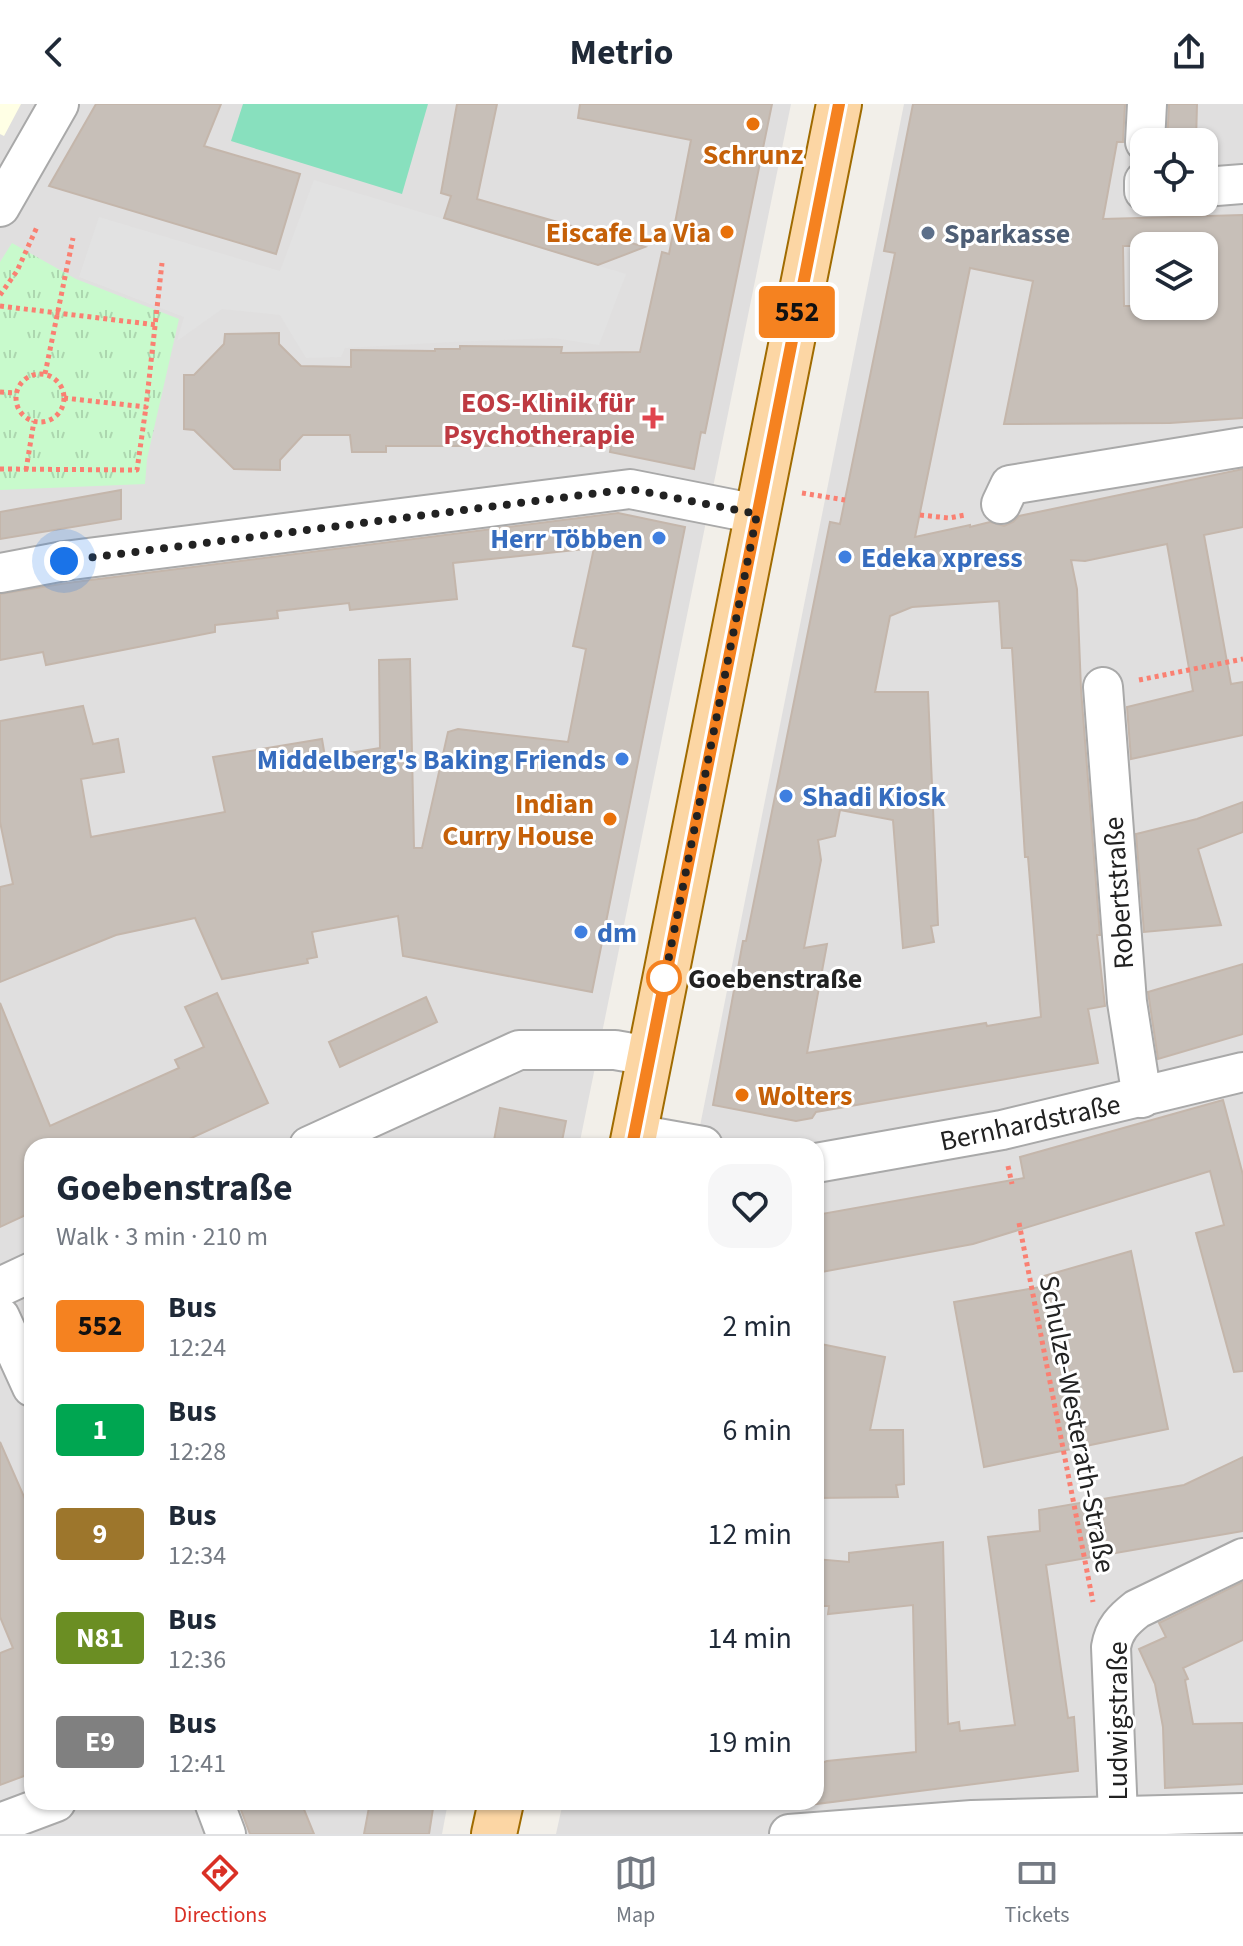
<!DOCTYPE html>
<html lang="en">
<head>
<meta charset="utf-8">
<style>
  :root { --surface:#fff; --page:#f6f6f7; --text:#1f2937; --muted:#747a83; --line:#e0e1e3; --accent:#d93025 }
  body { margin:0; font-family:"Source Sans 3",sans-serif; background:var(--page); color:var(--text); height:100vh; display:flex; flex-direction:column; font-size:30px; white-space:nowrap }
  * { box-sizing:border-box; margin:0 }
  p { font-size:26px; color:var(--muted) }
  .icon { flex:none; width:44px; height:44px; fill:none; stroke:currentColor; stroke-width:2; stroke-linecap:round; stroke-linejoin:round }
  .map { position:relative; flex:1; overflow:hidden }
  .sheet { position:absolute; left:24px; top:1034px; width:800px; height:672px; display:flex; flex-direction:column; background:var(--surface); border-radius:24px; box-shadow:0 2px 6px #0004 }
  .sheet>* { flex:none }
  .badge { padding:0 16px; border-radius:6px; font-size:28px; line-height:52px }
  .controls { position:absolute; left:1130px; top:24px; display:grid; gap:16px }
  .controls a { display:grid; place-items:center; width:88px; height:88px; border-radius:16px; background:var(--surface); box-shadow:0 2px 6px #0004; font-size:40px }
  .you { position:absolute; width:40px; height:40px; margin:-20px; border:6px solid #fff; border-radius:50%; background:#1a73e8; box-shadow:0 0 0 12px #1a73e833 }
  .map>.badge { position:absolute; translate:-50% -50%; box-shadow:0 0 0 4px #fff }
  .round { display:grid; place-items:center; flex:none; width:84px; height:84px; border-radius:24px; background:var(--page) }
  .headline { display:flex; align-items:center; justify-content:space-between; height:136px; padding:0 32px }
  h1 { font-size:38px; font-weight:700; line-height:60px }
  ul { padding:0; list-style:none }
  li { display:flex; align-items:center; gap:24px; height:104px; padding:0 32px }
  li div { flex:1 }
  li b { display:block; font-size:30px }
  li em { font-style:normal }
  li .badge { min-width:88px; font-weight:700; text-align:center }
  header { display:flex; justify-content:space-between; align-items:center; height:104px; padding:0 32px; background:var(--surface); font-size:36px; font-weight:700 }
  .dock { display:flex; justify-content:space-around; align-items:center; height:112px; border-top:2px solid var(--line); background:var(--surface); font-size:22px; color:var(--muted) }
  .dock a { display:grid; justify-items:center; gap:4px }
  .dock .on { color:var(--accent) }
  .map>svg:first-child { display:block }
  .residential { fill:#e0dfdf; fill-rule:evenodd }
  .education { fill:#ffffe5 }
  .park { fill:url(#park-tufts) }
  .pitch { fill:#88e0be }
  .parking { fill:#e2e2e2 }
  .building { fill:#c7bfb8; stroke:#c4b6ab; stroke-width:2; fill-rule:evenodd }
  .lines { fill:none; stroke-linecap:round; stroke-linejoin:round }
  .minor-casing { stroke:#a9a9a9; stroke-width:42 }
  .major-casing { stroke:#a06b00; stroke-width:48 }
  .path { stroke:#fa8072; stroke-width:5; stroke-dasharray:4 4; stroke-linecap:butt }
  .minor { stroke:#fff; stroke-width:38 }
  .major { stroke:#fcd6a4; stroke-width:44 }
  .line-casing { stroke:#fff; stroke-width:18 }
  .line { stroke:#f58220; stroke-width:12 }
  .walk { stroke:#222; stroke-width:8; stroke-dasharray:0 14.4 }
  .food-dot { fill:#e8710a; stroke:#fff; stroke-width:3 }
  .service-dot { fill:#5c6f8a; stroke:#fff; stroke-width:3 }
  .health-dot { fill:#e0444e; stroke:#fff; stroke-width:3 }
  .shop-dot { fill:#3f7fe0; stroke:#fff; stroke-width:3 }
  .stop-dot { fill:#fff; stroke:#f58220; stroke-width:4 }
  .labels { text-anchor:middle; stroke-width:6; stroke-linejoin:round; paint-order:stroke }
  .food-label { font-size:28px; font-weight:bold; fill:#c56008; stroke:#fff; text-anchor:end }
  .service-label { font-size:28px; font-weight:bold; fill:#4e5e75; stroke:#fff; text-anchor:start }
  .health-label { font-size:28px; font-weight:bold; fill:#be3a42; stroke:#fff; text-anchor:end }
  .shop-label { font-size:28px; font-weight:bold; fill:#366cbe; stroke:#fff; text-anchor:start }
  .street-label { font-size:28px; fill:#222; stroke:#fff }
  .stop-label { font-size:28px; font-weight:bold; fill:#222; stroke:#fff; text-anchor:start }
</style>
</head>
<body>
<header><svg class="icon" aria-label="back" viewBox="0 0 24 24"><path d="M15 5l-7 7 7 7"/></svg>Metrio<svg class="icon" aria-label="share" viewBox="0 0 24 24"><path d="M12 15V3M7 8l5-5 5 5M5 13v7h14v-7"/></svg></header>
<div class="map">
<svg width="1243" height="1730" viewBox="0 0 1243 1730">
  <defs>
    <pattern id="park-tufts" width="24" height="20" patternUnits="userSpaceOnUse" patternTransform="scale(2)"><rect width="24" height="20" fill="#c8facc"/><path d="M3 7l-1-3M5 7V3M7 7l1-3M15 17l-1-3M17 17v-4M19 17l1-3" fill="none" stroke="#acd6af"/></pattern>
  </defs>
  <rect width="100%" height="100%" fill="#f2efe9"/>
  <g class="residential">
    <path d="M0 0H791L579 1042H32V1698H448L442 1730H0Z"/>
    <path d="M904 0H1243V1730H556L563 1698H816V1042H696ZM1144 38H1204V98H1144ZM1144 142H1204V202H1144Z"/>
  </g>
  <path class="education" d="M0 0H21L4 32 0 30Z"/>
  <path class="park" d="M12 139 76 175 179 215 147 355 145 380 0 386V158Z"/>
  <path class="pitch" d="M243 0H428L402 90 231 37Z"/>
  <path class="parking" d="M314 76 626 170 599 241 553 234 452 238 345 244 341 253 306 254 280 211 222 205 177 237 184 213 79 173 99 113 280 167Z"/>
  <g class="building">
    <path d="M96 0H221L204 42 300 70 276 150 49 82Z"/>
    <path d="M457 0H497L477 95 645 143 598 161 444 114 451 92 441 89Z"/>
    <path d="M580 0H772L705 329 701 328 694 365 610 348 611 342H386V348H352L350 331H303L280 356V366L234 365 194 326 184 325V271H194L224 240 225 230 279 229V240L301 262 351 263V246L435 247V245H460V242L562 243 561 249 640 248 662 148 669 150 691 36 578 14Z"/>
    <path d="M913 0H1125L1123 38H1117L1103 115 1243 111V314L1170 319 1004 320 1033 177 970 164 915 433 970 421V423L990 418 1004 422 1013 418 1019 412 1243 365V423L1204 431 1231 580 1243 578V631L1131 655 1127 603 1193 587 1167 440 1085 457 1071 456 1077 485 1081 585 1100 831H1097L1105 902 1088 905 1098 959 816 1008 812 1014 796 1017 713 1001 743 837H746L830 418 840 420 895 149 884 147ZM1123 142H1204V202H1124ZM999 497 1002 544H1012L1025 753H1028L1041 913 987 922 986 919 807 949 827 840 804 844 821 756 818 736 835 732 840 706 893 716 903 844 934 838 931 822 938 821 928 588H875L890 512 912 503Z"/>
    <path d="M1169 0H1197L1196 38H1167Z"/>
    <path d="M121 386V415L0 435V408Z"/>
    <path d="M618 409 685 423 592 888 403 852 398 812 312 828 317 853 307 855 308 859 222 875 195 814 116 831 0 878V783L13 780 0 718V617L83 602 93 640 118 635 124 668 81 675 91 733 225 708 213 653 322 635 325 653 380 644 379 556 410 555 414 744H422L448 628 458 625 568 638 586 545 573 542 594 444 453 459 457 495 350 506 349 499 277 507 278 514 215 521V528L46 561 43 548 0 556V490L67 479Z"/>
    <path d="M1243 698V728L1198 745 1221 821 1144 828 1136 730 1197 715Z"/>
    <path d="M1243 860V930L1158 955 1148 888Z"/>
    <path d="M217 889 268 999 174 1042H32V1108L0 1123V899L50 1022 179 964 175 956 204 943 185 903Z"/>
    <path d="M426 893 437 918 340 963 329 938Z"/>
    <path d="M1223 996 1243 1071V1267L1234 1268 1196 1129 1224 1121 1210 1067 973 1140 816 1169V1111L1024 1074 1020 1053Z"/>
    <path d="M500 1004 566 1017 561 1042H493Z"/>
    <path d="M1131 1147 1168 1325 984 1363 954 1198 1046 1182 1044 1172Z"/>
    <path d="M816 1239 885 1253 870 1326H903L904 1380 896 1381 898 1393 816 1394Z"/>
    <path d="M0 1338 32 1411V1669L0 1681V1549L13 1544 0 1513Z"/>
    <path d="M1243 1353V1427L1046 1461 1068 1614 1074 1613 1078 1667 816 1700V1661L827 1657 916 1648 913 1501 828 1510 829 1502H816V1455L849 1458V1449L943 1438 948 1620 959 1618 960 1627 1015 1621 988 1433 1040 1427 1039 1406 1184 1381Z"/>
    <path d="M1243 1478V1536L1183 1564 1188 1575 1185 1576 1193 1620 1243 1619V1680L1165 1684 1163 1623 1155 1580 1139 1545 1166 1533 1159 1519Z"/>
    <path d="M238 1698H301L314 1730H250Z"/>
    <path d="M370 1698H434L429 1730H364Z"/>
  </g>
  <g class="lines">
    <g class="minor-casing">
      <g id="minor">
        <path d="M1145 38 1147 0"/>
        <path d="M1144 77V87"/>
        <path d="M1204 83 1243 80"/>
        <path d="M0 103 59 0"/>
        <path d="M1001 400 1010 381 1243 343"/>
        <path d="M0 469 64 457 630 385 757 410"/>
        <path d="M1103 583 1127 898 1142 994"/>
        <path d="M635 1030 703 1042"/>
        <path d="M309 1042 519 946H615L649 952"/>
        <path d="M816 1059 1002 1026 1243 968"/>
        <path d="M0 1183 32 1168"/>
        <path d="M0 1213 32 1283"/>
        <path d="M214 1698 226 1730"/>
        <path d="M1118 1712 1111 1543C1114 1525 1123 1516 1137 1505L1243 1454"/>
        <path d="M0 1719 56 1698"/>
        <path d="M789 1730 972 1716 1243 1709"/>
      </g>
    </g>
    <g class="major-casing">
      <g id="major">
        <path d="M632 1042 839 0"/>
        <path d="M494 1730 501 1698"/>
      </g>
    </g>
    <g class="path">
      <path d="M0 191 17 167 37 123"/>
      <path d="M0 202 157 221"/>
      <circle cx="40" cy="294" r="24"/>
      <path d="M45 270 73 134"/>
      <path d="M0 288 16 289"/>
      <path d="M64 294 146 303 162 159"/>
      <path d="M0 365 137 366 146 303"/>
      <path d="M26 366 34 317"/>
      <path d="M802 389 845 396"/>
      <path d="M920 411 949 414 965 411"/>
      <path d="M1139 576 1243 555"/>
      <path d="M1008 1062 1012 1080"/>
      <path d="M1019 1119 1093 1498"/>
    </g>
    <use href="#minor" class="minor"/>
    <use href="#major" class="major"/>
  </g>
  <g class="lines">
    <g class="line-casing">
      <path id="line" d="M632 1042 839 0"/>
    </g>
    <use href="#line" class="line"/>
    <path class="walk" d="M64 457 630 385 757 410 664 878V874"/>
  </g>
  <g class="food-dot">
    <circle cx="753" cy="20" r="8"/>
    <circle cx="727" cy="128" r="8"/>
    <circle cx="610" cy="715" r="8"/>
    <circle cx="742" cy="991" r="8"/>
  </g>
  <circle class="service-dot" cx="928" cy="129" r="8"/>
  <path class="health-dot" d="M649 302h8v8h8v8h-8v8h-8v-8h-8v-8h8z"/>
  <g class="shop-dot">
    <circle cx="659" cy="434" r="8"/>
    <circle cx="845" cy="453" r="8"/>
    <circle cx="622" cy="655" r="8"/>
    <circle cx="786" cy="692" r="8"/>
    <circle cx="581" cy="828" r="8"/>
  </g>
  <circle class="stop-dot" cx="664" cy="874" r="16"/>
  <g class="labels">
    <g class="food-label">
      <text x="753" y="60" text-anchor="middle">Schrunz</text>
      <text x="711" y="138">Eiscafe La Via</text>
      <text x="594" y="709">Indian<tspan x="594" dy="32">Curry House</tspan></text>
      <text x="758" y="1001" text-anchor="start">Wolters</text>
    </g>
    <g class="service-label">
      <text x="944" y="139">Sparkasse</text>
    </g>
    <g class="health-label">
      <text x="635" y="308">EOS-Klinik für<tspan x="635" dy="32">Psychotherapie</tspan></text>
    </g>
    <g class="shop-label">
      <text x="643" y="444" text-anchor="end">Herr Többen</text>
      <text x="861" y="463">Edeka xpress</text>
      <text x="606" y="665" text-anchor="end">Middelberg's Baking Friends</text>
      <text x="802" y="702">Shadi Kiosk</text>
      <text x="597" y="838">dm</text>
    </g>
    <g class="street-label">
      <text transform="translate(1118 789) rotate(-94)" y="10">Robertstraße</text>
      <text transform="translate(1030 1018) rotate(-12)" y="10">Bernhardstraße</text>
      <text transform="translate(1078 1320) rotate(79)" y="10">Schulze-Westerath-Straße</text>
      <text transform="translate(1117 1617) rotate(-90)" y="10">Ludwigstraße</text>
    </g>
    <g class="stop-label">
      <text x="688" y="884">Goebenstraße</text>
    </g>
  </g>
</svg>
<div class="controls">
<a><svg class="icon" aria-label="locate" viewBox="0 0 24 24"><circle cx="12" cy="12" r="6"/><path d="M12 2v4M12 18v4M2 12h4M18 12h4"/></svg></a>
<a><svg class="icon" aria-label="layers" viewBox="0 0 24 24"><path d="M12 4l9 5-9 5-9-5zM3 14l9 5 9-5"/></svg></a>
</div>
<div class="you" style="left:64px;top:457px"></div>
<b class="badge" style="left:797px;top:208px;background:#f58220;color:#111">552</b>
<section class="sheet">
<div class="headline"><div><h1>Goebenstraße</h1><p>Walk · 3 min · 210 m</p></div><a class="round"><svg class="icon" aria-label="heart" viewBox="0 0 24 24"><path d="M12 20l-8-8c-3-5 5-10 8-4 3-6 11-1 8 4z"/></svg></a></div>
<ul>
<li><span class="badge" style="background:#f58220;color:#111">552</span><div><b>Bus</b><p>12:24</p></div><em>2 min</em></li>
<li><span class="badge" style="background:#00a651;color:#fff">1</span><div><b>Bus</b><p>12:28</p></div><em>6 min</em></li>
<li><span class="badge" style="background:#9d762c;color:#fff">9</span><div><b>Bus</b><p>12:34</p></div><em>12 min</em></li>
<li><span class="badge" style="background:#6b8e23;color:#fff">N81</span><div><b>Bus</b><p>12:36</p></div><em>14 min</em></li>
<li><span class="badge" style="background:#808080;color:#fff">E9</span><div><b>Bus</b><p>12:41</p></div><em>19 min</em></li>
</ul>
</section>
</div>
<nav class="dock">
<a class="on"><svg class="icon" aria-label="directions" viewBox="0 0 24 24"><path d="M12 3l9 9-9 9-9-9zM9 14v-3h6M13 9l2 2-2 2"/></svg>Directions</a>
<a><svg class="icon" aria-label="map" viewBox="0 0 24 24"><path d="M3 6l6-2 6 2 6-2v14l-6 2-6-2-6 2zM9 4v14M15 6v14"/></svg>Map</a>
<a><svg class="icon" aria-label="tickets" viewBox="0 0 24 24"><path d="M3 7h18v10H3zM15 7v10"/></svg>Tickets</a>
</nav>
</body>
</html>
